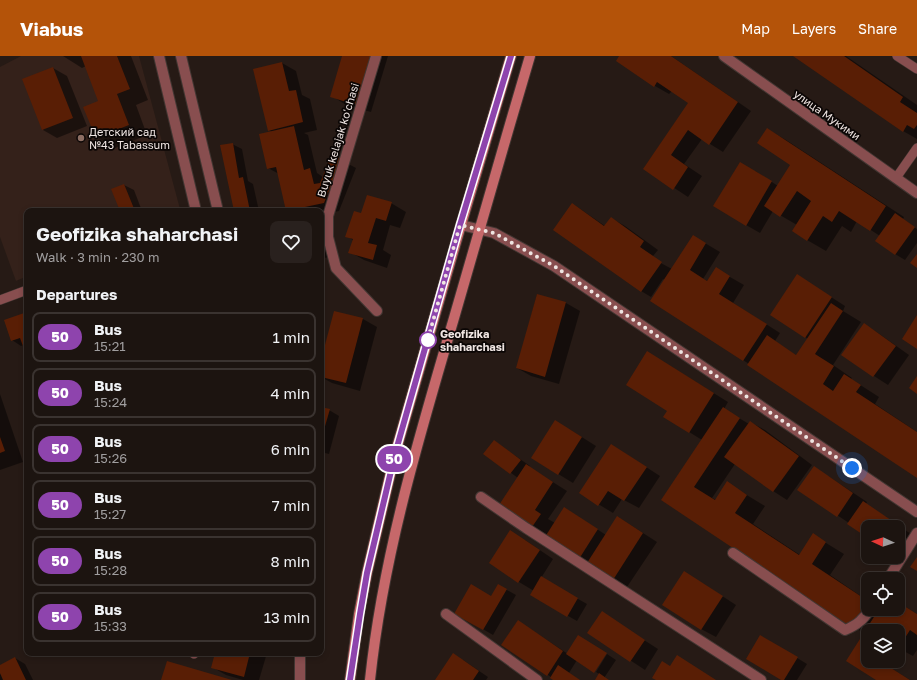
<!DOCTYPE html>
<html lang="en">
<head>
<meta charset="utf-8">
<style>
  :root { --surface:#1c1410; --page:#29211e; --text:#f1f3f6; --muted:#a09e9f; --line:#3a3330; --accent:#b45309 }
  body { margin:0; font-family:"Golos Text",sans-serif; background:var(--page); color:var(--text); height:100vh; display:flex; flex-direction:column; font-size:15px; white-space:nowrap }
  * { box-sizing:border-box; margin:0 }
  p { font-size:13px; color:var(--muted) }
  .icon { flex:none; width:22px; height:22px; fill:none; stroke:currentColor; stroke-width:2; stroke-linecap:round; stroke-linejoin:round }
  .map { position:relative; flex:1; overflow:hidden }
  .panel { position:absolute; left:24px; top:152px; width:300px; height:448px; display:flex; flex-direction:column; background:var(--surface); border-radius:8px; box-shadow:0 2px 6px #0003,0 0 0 1px var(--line) }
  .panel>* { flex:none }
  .badge { padding:0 8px; border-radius:13px; font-size:14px; line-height:26px }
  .needle { width:26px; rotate:273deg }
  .tools { position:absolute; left:861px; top:464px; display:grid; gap:8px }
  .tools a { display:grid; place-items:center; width:44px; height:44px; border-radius:8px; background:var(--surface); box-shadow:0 2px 6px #0003,0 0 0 1px var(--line); font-size:20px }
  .you { position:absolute; width:20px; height:20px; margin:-10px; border:3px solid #fff; border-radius:50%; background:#1a73e8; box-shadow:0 0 0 6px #1a73e833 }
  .map>.badge { position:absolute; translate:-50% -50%; box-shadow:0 0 0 2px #fff }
  h2 { padding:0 12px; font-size:15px; line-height:36px }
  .round { display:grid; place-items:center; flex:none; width:42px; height:42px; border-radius:8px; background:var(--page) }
  .summary { display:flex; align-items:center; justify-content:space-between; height:68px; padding:0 12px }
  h1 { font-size:19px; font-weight:700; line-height:30px }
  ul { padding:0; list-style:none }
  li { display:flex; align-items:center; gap:12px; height:50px; margin:0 8px 6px; padding:0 4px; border:2px solid var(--line); border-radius:8px }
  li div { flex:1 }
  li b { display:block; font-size:15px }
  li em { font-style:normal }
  li .badge { min-width:44px; font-weight:700; text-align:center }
  header { display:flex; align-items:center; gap:24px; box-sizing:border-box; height:56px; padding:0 20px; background:var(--accent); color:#fff }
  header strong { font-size:19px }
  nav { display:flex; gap:22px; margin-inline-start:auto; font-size:14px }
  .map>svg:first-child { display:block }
  .built { fill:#34211a }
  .shadow { fill:#0007 }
  .building { fill:#591e05 }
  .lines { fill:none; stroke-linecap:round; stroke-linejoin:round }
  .lane-casing { stroke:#423632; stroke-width:10 }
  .street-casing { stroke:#423632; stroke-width:12 }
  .secondary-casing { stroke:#423632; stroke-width:12 }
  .lane { stroke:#884e4f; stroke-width:9 }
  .street { stroke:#884e4f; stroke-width:10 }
  .secondary { stroke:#c6686a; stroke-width:10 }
  .line-casing { stroke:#fff; stroke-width:9 }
  .line { stroke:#8e44ad; stroke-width:6 }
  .walk { stroke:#efe5e2; stroke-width:4; stroke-dasharray:0 7.2 }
  .education-dot { fill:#8d6e63; stroke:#0b0605; stroke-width:1.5 }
  .stop-dot { fill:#fff; stroke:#8e44ad; stroke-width:2 }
  .labels { text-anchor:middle; stroke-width:3.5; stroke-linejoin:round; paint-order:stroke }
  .street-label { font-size:11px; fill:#efe5e2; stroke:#0b0605 }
  .poi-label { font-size:11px; fill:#efe5e2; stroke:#0b0605; text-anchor:start }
  .stop-label { font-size:11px; font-weight:bold; fill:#efe5e2; stroke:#0b0605; text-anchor:start }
</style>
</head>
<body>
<header>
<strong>Viabus</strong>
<nav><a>Map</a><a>Layers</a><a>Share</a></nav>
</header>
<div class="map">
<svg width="917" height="624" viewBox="0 0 917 624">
  <rect width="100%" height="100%" fill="#261a15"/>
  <path class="built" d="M21 0H139L180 153 175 155H27V220L16 225 0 181V11Z"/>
  <g class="shadow">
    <path d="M63 0H131L148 44 136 49 147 79 115 92 96 81 99 45 86 10 82 12Z"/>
    <path d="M343 0H388L371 56 346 49 332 40Z"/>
    <path d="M620 0H671L751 55 723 96 702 83 684 108 702 120 688 141 644 112 689 47 672 35 669 38 655 30 617 4Z"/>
    <path d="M795 0H846L917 49V83L903 75Z"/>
    <path d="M282 7 296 15 302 39 310 43 317 74 304 77 308 79 317 117 323 121 341 104 356 112 339 155 321 159V155H287L279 118 268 112 272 76 269 74Z"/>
    <path d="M53 12 67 20 87 70 57 82 43 74Z"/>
    <path d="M767 73 786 84 904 161 903 163 917 173V187L905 204 895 198 880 180 857 165 851 176 842 170 826 195 807 184 797 169 773 155 760 177 746 169 755 115 778 130 792 108Z"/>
    <path d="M232 88 242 93 248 125 253 128 259 155H235Z"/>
    <path d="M124 129 134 134 142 155H121Z"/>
    <path d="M391 147 406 156 400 172 390 169 383 194 391 199 387 212 364 204 350 196 353 184 347 180 362 158Z"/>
    <path d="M573 148 605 170 611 162 625 170 658 194 653 200 657 205 672 213 693 180 720 196 703 223 707 225 716 213 744 229 733 247 780 277 775 285 797 300 808 283 772 259 811 228 845 250 843 255 861 266 833 309 852 322 851 323 879 341 875 348 917 376V421L743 304 665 224 663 223 651 241 641 235Z"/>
    <path d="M321 159 326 162 335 199 321 203Z"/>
    <path d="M537 239 566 247 580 255 559 328 531 320 517 312Z"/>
    <path d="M335 256 363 263 377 271 360 335 332 327 321 321V308Z"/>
    <path d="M27 257V299L24 289 21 290 12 284Z"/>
    <path d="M864 268 878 277 909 299 888 329 874 320 843 298Z"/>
    <path d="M662 305 728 346 724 353 749 368 750 366 765 374 812 409 787 444 773 435 735 408 712 442 716 444 727 427 765 450 753 468 800 499 813 479 844 498 830 519 868 545V553H898V546L917 558V594L913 600 898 592V575H868V605H889L886 609 910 624H878L847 605 865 578 662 444 702 384 665 361 668 354Z"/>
    <path d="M0 338 23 406 0 414Z"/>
    <path d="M321 352 329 354 339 360 329 398 321 396Z"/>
    <path d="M569 373 596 390 573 427 532 402Z"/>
    <path d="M494 385 530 410 529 411 567 435 548 463 555 467 565 452 606 479 618 461 657 486 627 531 500 449 518 422 485 398Z"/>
    <path d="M612 389 660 420 639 452 622 443 613 457 580 437Z"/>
    <path d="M828 420 867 446 866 448 917 482 898 501V471H868V481L849 467 799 434Z"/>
    <path d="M525 484 553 503 541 522 587 548 577 565 531 539 534 535 519 526Z"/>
    <path d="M699 525 736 549 716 581 701 573Z"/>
    <path d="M498 529 516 539 493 579 455 557 491 541Z"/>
    <path d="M602 557 658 593 645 614 589 577Z"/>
    <path d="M518 565 577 604 569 617 579 624H555L548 619Z"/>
    <path d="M761 580 807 608 797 624H783Z"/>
    <path d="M216 597H267L259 624H243L226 619 212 611Z"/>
    <path d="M607 598 616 604 604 622 608 624H596L599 618 596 616Z"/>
    <path d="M15 602 25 608 33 624H0V618L2 619 0 615V610Z"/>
    <path d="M463 604 488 621 486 624H436Z"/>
  </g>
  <g class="building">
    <path d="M81 0H117L130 33 117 38 129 69 96 82 83 51 98 45Z"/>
    <path d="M342 0H371L356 49 330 41Z"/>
    <path d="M619 0H671L738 46 709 89 688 74 671 99 688 111 673 134 643 113 688 47 657 26 654 31 616 5Z"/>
    <path d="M793 0H844L903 41 900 46 917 57V69L914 73 907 69 903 76Z"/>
    <path d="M282 6 289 35 296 34 303 66 268 75 253 13Z"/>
    <path d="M53 11 73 62 42 74 22 23Z"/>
    <path d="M294 70 304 114 310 112 314 128 320 127 331 99 342 103 324 147 286 155 276 111 267 113 259 78Z"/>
    <path d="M767 72 886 150 870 175 839 155 832 166 823 160 807 185 792 175 811 145 797 135 780 161 764 150 790 109 757 87Z"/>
    <path d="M233 87 239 122 243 121 250 155H234L220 89Z"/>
    <path d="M740 106 772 125 746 170 713 150Z"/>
    <path d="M124 128 135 155H120L111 133Z"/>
    <path d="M367 139 392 146 386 165 376 162 368 187 377 189 373 204 348 197 353 183 345 181 354 155 361 157Z"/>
    <path d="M572 147 604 170 611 161 644 185 640 191 662 206 641 236 553 174Z"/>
    <path d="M895 157 915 171 895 199 875 185Z"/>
    <path d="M693 179 706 187 690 214 707 225 716 211 730 220 719 238 767 268 743 305 650 245Z"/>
    <path d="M917 198V212L910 207Z"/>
    <path d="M797 218 832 241 805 282 770 259Z"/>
    <path d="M537 238 566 246 545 321 516 312Z"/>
    <path d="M831 247 843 255 815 298 834 310 823 328 833 335 844 318 861 329 856 336 917 376V422L747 309 767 279 796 299Z"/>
    <path d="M334 255 363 262 346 327 321 321V304Z"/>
    <path d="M27 256V301L20 282 11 285 4 264Z"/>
    <path d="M917 259V293L902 283Z"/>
    <path d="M864 267 896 290 873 321 841 299Z"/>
    <path d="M647 295 714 337 689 377 663 361 667 355 626 329Z"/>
    <path d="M917 320V338L909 332Z"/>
    <path d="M321 351 330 353 321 384Z"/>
    <path d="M723 351 740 362 694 431 715 444 727 425 747 439 735 457 799 499 813 477 826 486 812 508 868 545 851 571 661 444Z"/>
    <path d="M555 364 582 381 558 419 531 402Z"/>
    <path d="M750 365 799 400 773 436 724 401Z"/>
    <path d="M0 381 5 395 0 397Z"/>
    <path d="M494 384 521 404 510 418 483 398Z"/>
    <path d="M611 388 647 411 624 445 608 435 598 450 579 437Z"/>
    <path d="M526 408 553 426 535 454 541 458 532 471 499 449Z"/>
    <path d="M814 410 853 437 837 461 797 434Z"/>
    <path d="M863 445 904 473 898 483V471H868V482L847 468Z"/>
    <path d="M564 451 598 473 579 503 545 481Z"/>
    <path d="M617 460 643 477 613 524 587 507Z"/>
    <path d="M510 474 540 494 518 527 489 507Z"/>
    <path d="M917 501V515L910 511Z"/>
    <path d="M684 515 723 540 701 574 662 549Z"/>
    <path d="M541 520 578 542 567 561 530 539Z"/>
    <path d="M471 528 491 540 498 528 507 533 483 574 454 558Z"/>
    <path d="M898 546 917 558V579L910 574 898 593V575H868V605H880L910 624H876L846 605 879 553H898Z"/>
    <path d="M602 555 645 584 630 606 587 577Z"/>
    <path d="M518 564 563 595 547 620 501 589Z"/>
    <path d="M578 579 607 597 594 617 566 598Z"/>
    <path d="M760 579 798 601 784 624H781L746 603Z"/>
    <path d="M215 597H250L244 621 211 612Z"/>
    <path d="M453 597 479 615 473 624H435Z"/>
    <path d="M677 599 716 624H656L652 622 662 605 670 610Z"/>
    <path d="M15 601 26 624H3L0 617V609Z"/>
    <path d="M167 605 232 624H161Z"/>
    <path d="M558 609 580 624H553L550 622Z"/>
    <path d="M599 617 609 624H595Z"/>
  </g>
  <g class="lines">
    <g class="lane-casing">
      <g id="lane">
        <path d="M897 0 917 13"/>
        <path d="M896 122 917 92"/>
        <path d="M0 244 27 234"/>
        <path d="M193 597 194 598"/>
      </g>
    </g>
    <g class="street-casing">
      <g id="street">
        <path d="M159 0 196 155"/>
        <path d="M181 0 218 155"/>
        <path d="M376 0 328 160V181L336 212 377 255"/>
        <path d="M724 0 917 137"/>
        <path d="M461 169 494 177 554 210 917 456"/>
        <path d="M481 441 526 472 761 624"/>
        <path d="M733 497 845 574C857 569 863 564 870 553"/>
        <path d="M888 523 917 477"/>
        <path d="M446 558 537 624"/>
        <path d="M300 624V597"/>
      </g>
    </g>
    <g class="secondary-casing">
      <g id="secondary">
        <path d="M350 624 359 558 367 517 395 398 461 169 511 0"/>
        <path d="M370 624C383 500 419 381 454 262 480 174 504 87 530 0"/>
      </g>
    </g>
    <use href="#lane" class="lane"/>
    <use href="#street" class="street"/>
    <use href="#secondary" class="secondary"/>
  </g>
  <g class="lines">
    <g class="line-casing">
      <path id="line" d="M350 624 360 558 367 517 395 398 460 169 511 0"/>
    </g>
    <use href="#line" class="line"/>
    <path class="walk" d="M428 284 426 290 460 169 494 177 554 210 852 412"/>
  </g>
  <circle class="education-dot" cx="81" cy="82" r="4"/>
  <circle class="stop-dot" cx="428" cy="284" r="8"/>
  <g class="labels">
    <g class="street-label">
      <text transform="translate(827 59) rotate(35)" y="4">улица Мукими</text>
      <text transform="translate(338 84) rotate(-73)" y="4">Buyuk kelajak ko'chasi</text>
    </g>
    <g class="poi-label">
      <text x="89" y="80">Детский сад<tspan x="89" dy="13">№43 Tabassum</tspan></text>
    </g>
    <g class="stop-label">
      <text x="440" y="282">Geofizika<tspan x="440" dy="13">shaharchasi</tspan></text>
    </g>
  </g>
</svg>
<div class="tools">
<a><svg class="needle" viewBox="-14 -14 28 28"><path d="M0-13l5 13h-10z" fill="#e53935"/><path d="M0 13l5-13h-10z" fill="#a09e9f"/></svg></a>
<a><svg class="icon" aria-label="locate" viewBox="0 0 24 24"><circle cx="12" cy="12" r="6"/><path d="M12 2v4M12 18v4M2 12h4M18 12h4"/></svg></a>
<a><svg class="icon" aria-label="layers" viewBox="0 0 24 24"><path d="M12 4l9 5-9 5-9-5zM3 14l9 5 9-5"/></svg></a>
</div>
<div class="you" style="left:852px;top:412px"></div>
<b class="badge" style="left:394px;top:403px;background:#8e44ad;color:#fff">50</b>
<section class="panel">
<div class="summary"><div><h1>Geofizika shaharchasi</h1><p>Walk · 3 min · 230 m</p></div><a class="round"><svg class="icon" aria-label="heart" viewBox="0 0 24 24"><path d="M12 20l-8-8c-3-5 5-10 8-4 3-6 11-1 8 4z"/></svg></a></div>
<h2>Departures</h2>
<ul>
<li><span class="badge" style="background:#8e44ad;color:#fff">50</span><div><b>Bus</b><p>15:21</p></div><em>1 min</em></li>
<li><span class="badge" style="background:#8e44ad;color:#fff">50</span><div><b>Bus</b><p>15:24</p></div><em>4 min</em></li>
<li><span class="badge" style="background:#8e44ad;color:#fff">50</span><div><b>Bus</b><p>15:26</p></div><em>6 min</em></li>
<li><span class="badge" style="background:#8e44ad;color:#fff">50</span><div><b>Bus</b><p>15:27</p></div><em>7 min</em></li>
<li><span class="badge" style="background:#8e44ad;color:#fff">50</span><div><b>Bus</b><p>15:28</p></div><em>8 min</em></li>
<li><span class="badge" style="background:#8e44ad;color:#fff">50</span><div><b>Bus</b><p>15:33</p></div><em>13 min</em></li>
</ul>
</section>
</div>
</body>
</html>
